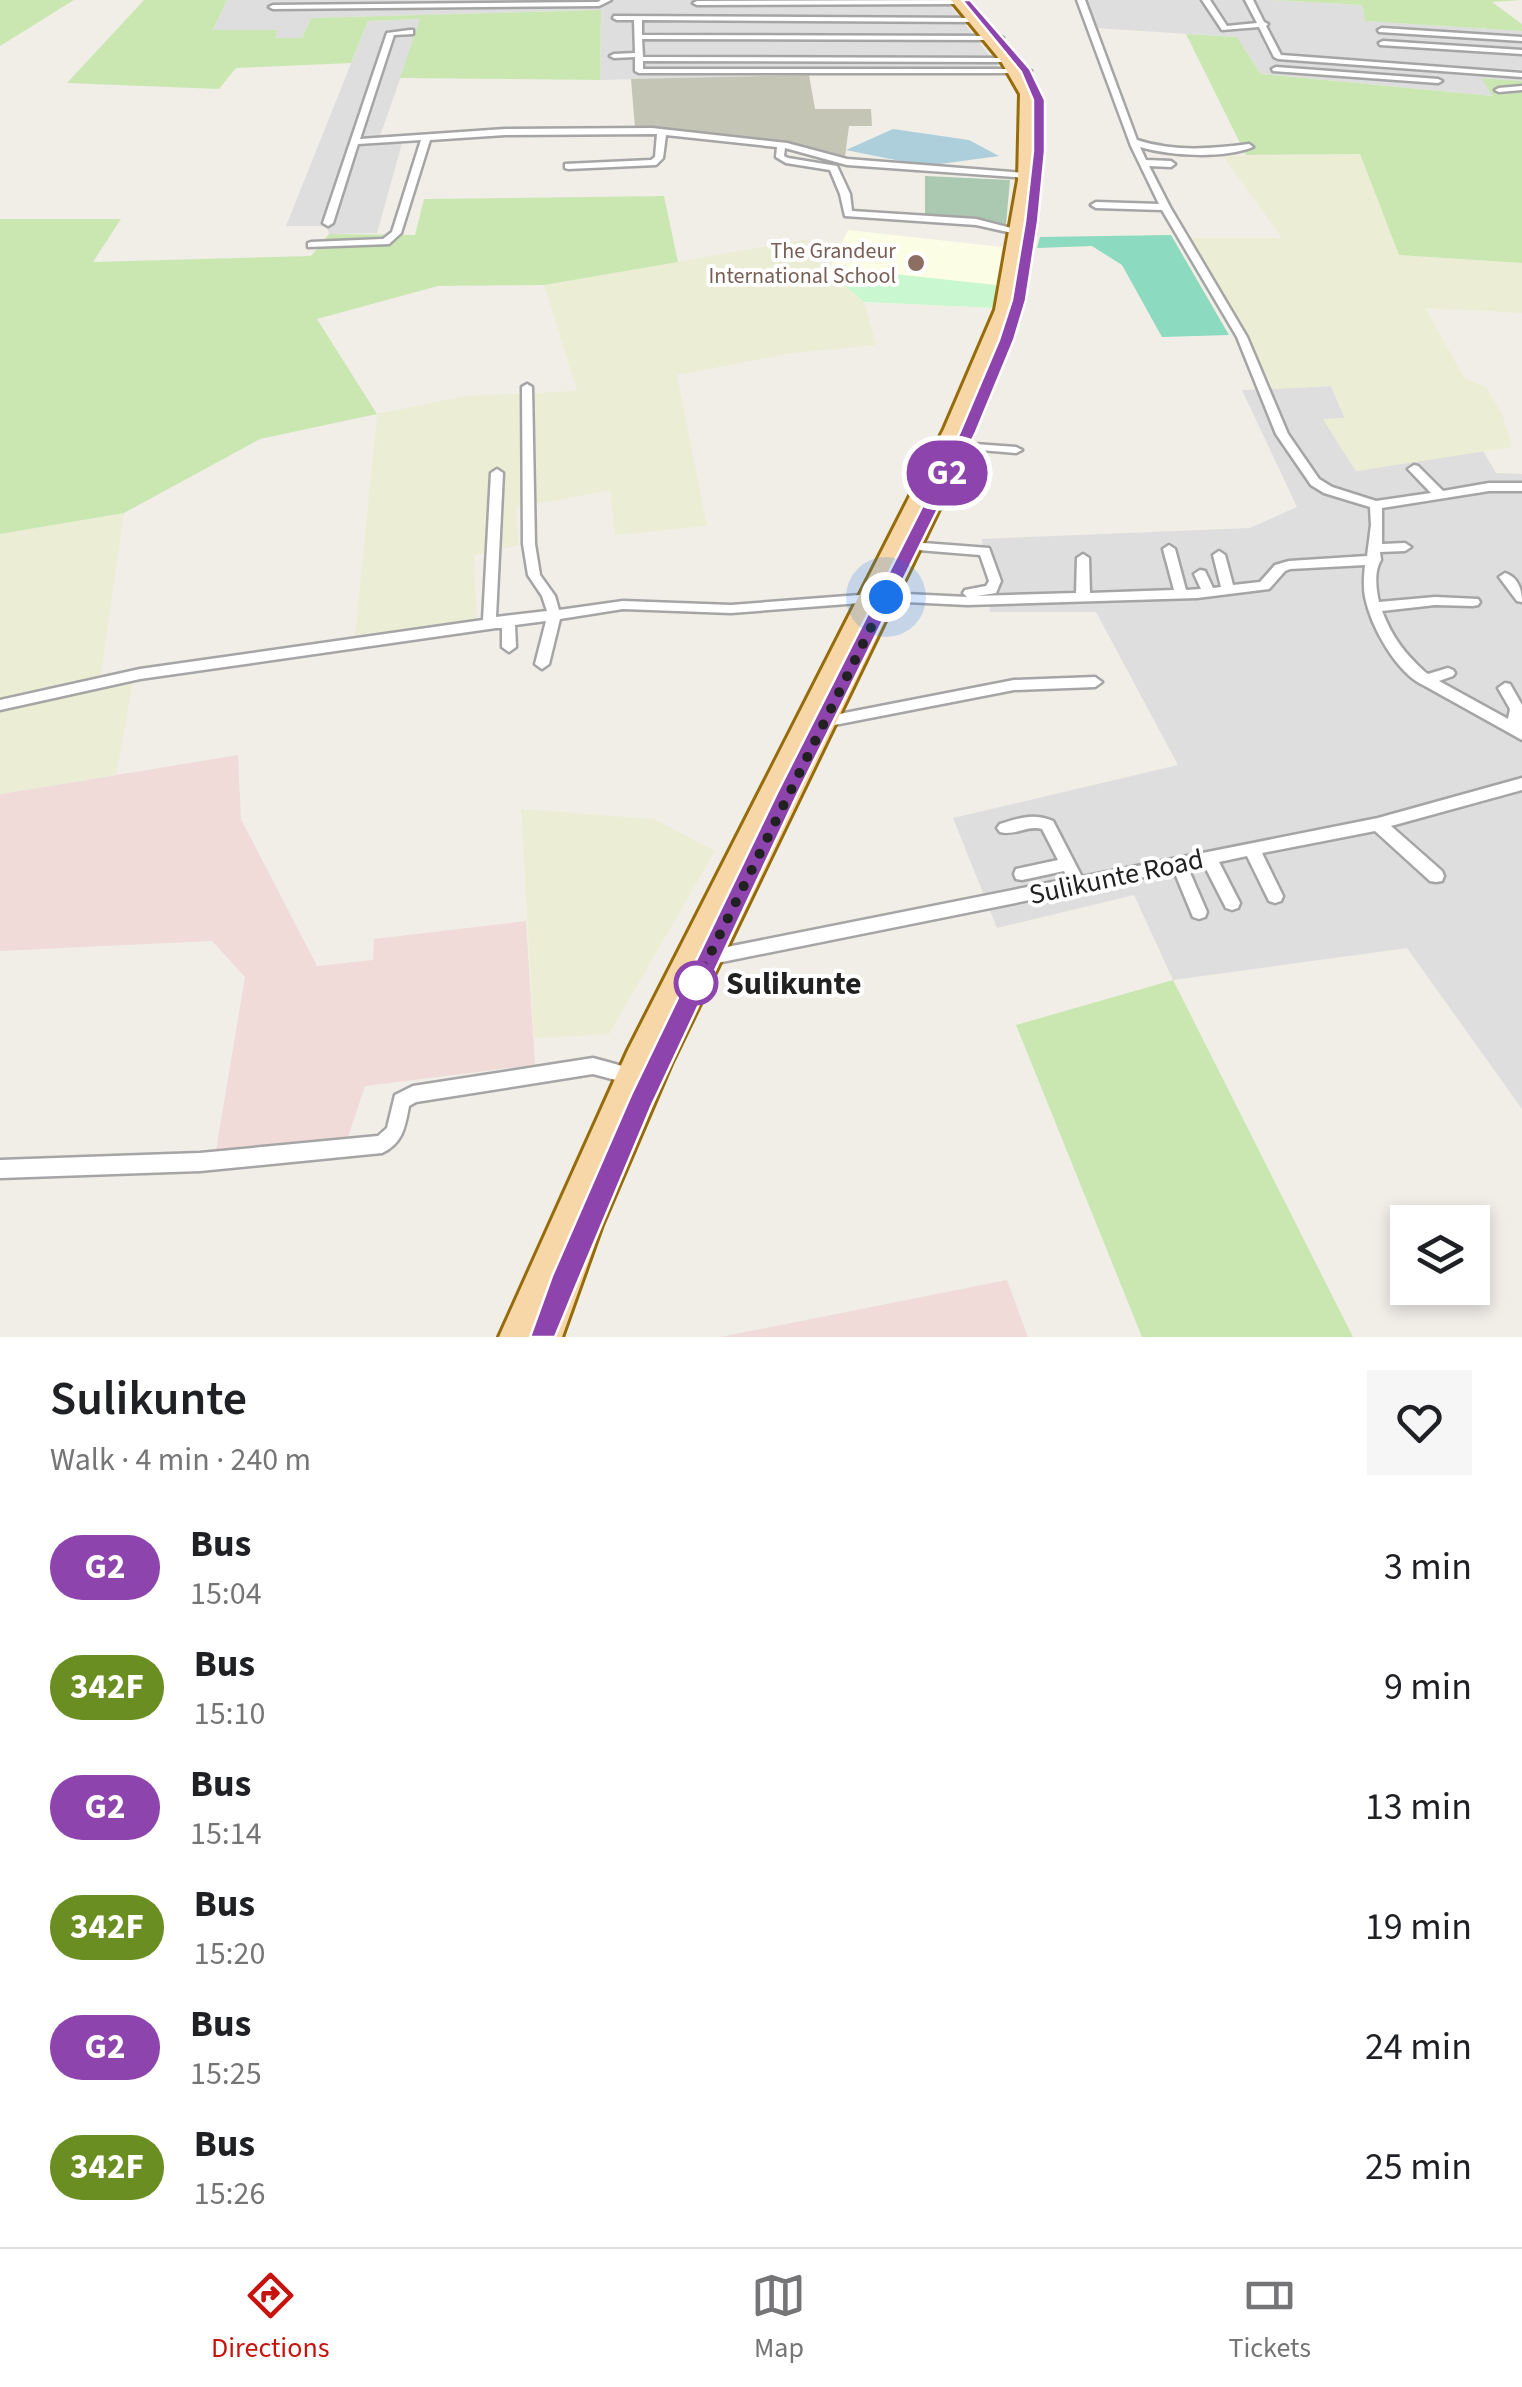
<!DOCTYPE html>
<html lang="en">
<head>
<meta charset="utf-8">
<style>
  :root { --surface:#fff; --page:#f6f6f6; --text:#202124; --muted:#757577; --line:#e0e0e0; --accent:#c6130d }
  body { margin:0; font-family:"Source Sans 3",sans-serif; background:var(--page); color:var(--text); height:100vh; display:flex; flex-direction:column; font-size:38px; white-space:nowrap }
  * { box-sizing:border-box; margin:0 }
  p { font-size:32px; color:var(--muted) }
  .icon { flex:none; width:55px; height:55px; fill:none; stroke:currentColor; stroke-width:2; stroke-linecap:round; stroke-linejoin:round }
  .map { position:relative; height:1337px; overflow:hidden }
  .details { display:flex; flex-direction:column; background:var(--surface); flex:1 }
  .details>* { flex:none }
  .badge { padding:0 20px; border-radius:32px; font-size:35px; line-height:65px }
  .controls { position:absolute; left:1390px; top:1205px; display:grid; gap:20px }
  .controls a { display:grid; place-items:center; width:100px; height:100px; border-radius:0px; background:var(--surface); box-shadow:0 5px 15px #0003; font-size:50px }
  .you { position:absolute; width:50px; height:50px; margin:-25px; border:8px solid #fff; border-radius:50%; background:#1a73e8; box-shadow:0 0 0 15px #1a73e833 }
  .map>.badge { position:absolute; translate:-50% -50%; box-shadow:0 0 0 5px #fff }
  .round { display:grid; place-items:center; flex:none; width:105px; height:105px; border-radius:0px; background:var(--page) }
  .overview { display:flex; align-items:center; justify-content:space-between; height:170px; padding:0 50px }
  h1 { font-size:48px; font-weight:600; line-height:75px }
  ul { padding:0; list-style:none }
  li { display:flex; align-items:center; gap:30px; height:120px; padding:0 50px }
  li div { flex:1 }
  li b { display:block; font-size:38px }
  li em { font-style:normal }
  li .badge { min-width:110px; font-weight:700; text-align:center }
  .tabs { display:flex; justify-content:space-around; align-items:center; height:140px; border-top:2px solid var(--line); background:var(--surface); font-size:28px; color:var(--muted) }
  .tabs a { display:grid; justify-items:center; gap:5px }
  .tabs .on { color:var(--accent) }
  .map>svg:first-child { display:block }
  .residential { fill:#dfdede }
  .commercial { fill:#f0dbd9 }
  .education { fill:#fcfde5 }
  .construction { fill:#c4c5b4 }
  .farmland { fill:#ebeed5 }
  .grass { fill:#cae7b2 }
  .cemetery { fill:#abc8b0 }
  .park { fill:#c9f7cf }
  .pitch { fill:#8cdabf }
  .water { fill:#accfdb }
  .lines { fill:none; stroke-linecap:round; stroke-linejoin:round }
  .street-casing { stroke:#a5a5a5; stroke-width:5 }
  .primary-casing { stroke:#956c09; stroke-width:6 }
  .street { fill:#fff; fill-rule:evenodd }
  .primary { fill:#f7d7a8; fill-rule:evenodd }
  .line { fill:#8e44ad; stroke:#fff; stroke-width:2.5 }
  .walk { stroke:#212121; stroke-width:10; stroke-dasharray:0 18 }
  .education-dot { fill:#8d6e63; stroke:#fff; stroke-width:4 }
  .stop-dot { fill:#fff; stroke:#8e44ad; stroke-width:5 }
  .labels { text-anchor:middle; stroke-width:8; stroke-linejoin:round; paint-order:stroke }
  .far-education-label { font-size:22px; fill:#785e54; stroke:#fff; text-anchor:end }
  .street-label { font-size:28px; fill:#212121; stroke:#fff }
  .near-stop-label { font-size:32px; font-weight:bold; fill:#212121; stroke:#fff; text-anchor:start }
</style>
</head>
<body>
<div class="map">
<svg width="1522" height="1337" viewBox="0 0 1522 1337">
  <rect width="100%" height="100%" fill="#f1eee8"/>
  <g class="residential">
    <path d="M227 0H946L1005 75H809L600 80 601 10 311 18 302 38H274L276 30H213Z"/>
    <path d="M1084 0H1271L1362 5 1366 21 1522 31V81L1482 78 1494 96 1261 74 1237 37 1096 28Z"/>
    <path d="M421 19 380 136H404L377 233 329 234 327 226H286L368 21Z"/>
    <path d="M1331 386 1345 419 1324 420 1356 471 1483 451 1496 473 1522 474V1109L1407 948 1173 980 1134 895 997 928 953 818 1178 765 1096 612H990L982 539 1250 528 1297 507 1242 390Z"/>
  </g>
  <g class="commercial">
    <path d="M238 755 241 819 317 966 373 960 374 939 526 921 535 1065 365 1086 347 1140 216 1150 245 977 212 941 0 951V794Z"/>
    <path d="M1007 1280 1028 1337H720Z"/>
  </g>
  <path class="education" d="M848 230 1002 247 994 308 864 302 838 281 825 278Z"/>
  <path class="construction" d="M809 75 815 109H871L872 126H849L845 157 797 146 635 128 631 79Z"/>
  <g class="farmland">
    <path d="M1360 154 1399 255 1522 263V313L1426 308 1464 378 1486 387 1502 414 1512 447 1356 471 1323 419 1345 418 1331 386 1273 389 1243 326 1190 238H1282L1223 156Z"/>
    <path d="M809 239 825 278 838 280 864 302 876 345 787 354 677 375 707 526 615 535 610 490 516 508 519 545 474 555 477 621 355 635 377 414 465 396 577 391 544 285Z"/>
    <path d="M124 513 99 688 133 682 116 775 0 794V534Z"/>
    <path d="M521 809 654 819 715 851 609 1034 534 1038Z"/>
  </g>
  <g class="grass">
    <path d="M0 0H74L0 46Z"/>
    <path d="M144 0H227L213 30H277L275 38H302L311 18 601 10 600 80 400 78 420 19 368 21 351 63 236 68 219 89 67 83Z"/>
    <path d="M1271 0H1522L1492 2 1522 24V31L1365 21 1362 5Z"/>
    <path d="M1186 34 1237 37 1261 74 1493 96 1481 78 1522 81V263L1399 255 1360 154 1246 155Z"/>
    <path d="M664 196 678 262 544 285 438 286 317 319 377 414 260 439 124 513 0 534V219H121L93 262 311 256 329 234 415 235 424 199Z"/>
    <path d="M1173 980 1353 1337H1142L1016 1025Z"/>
  </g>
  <path class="cemetery" d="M925 176 1010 180 1006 224 976 217 925 214Z"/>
  <path class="park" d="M847 269 996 285 994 308 864 302 838 280Z"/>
  <path class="pitch" d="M1171 235 1229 335 1162 337 1122 265 1092 246 1037 248 1040 237Z"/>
  <path class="water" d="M893 129 969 140 999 156 925 166 846 150Z"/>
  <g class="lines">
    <g class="street-casing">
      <g id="street">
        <path d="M601 0H611L599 6 273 9 269 7 273 5 598 2Z"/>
        <path d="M961 0 962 2 958 4 697 5 693 3 697 1Z"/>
        <path d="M1077 0H1085L1137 140C1174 152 1211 149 1249 144L1253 147C1223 159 1171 156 1140 147L1146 160 1171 161 1175 164 1171 167 1149 166 1170 207 1247 337 1288 434 1319 479 1332 487 1376 501 1431 493 1408 469 1414 465 1418 466 1443 491 1489 483H1522V491H1489L1382 508V544L1405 543 1411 547 1405 551 1380 552 1381 560C1374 571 1376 589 1379 602L1435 597 1478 599 1480 602 1478 605 1473 606 1435 605 1382 611C1392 637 1405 654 1425 672L1428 674 1448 668 1453 670 1455 673 1453 676 1439 681 1508 719 1510 709 1498 688 1505 683 1510 684 1522 705V740L1425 686C1397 674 1371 627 1365 597 1363 586 1364 575 1365 565L1290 569 1285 571 1269 589 1197 598 967 605 886 601 731 613 623 609 560 619 549 664 542 669 535 664 546 621 515 625 516 647 509 652 502 647V628H496L140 679 0 710V700L140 669 483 620 491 473 497 469 503 473 496 617 547 611 542 596 528 575 523 544 522 387 527 384 532 387 535 544 540 575 555 596 559 610 623 601 731 605 886 593 967 597 963 593 965 590 986 586 989 581 980 555 906 549 904 546 906 543 910 542 989 548 1001 581 996 593 977 596 1076 593 1077 558 1083 554 1089 558 1090 593 1174 590 1163 549 1169 545 1175 549 1186 590 1201 589 1194 574 1200 570 1205 571 1213 588 1221 587 1213 555 1219 551 1225 555 1233 585 1260 582 1275 565 1289 561 1367 556 1371 525 1370 507 1324 493 1311 485 1276 434 1237 337 1162 210 1096 208 1091 205 1096 202 1159 204 1131 146Z"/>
        <path d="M1202 0H1210L1227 26 1257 23 1245 0H1253L1264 22 1268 24 1266 26 1281 55 1522 73V77L1278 59 1274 57 1259 27 1222 30Z"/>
        <path d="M614 16 974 18 978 20 977 22 642 20V35L999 36 1003 38 999 40 642 39 643 57 1007 58 1011 60 1007 62 643 61V69H1027L1031 71 1027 73H639L635 71V57L614 58 610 56 614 54 635 53 634 20H617L613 18Z"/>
        <path d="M1382 28 1522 37V41L1379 32 1378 30Z"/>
        <path d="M410 30H413V34L394 35 360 139 505 129 652 128 787 143 847 159 1025 173 1028 174V178L847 165 785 148 784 156 788 158 837 166 850 194 852 211 976 219 1035 234 1030 237 976 225 845 216 840 194 830 170 786 163 776 157 777 147 666 135 663 158 656 165 568 169 565 168V164L651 160 655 157 657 134 505 135 430 140 401 233 389 244 308 247V243L311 242 383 239 392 232 421 140 358 144 333 223 328 226 323 223 387 33Z"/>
        <path d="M1383 41 1522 50V54L1380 45 1379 43Z"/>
        <path d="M1276 67 1438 79 1442 81 1438 83 1273 71 1272 69Z"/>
        <path d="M1522 86V90L1499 92 1495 90 1499 88Z"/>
        <path d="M961 443 1016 447 1022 450 1016 453 957 448V444Z"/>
        <path d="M1505 573C1518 577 1522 590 1522 602L1517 601 1499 577Z"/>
        <path d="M1095 677 1102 682 1095 687 1014 690 824 727 819 726 817 722 819 718 824 717 1014 680Z"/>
        <path d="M1522 778V790L1391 826 1442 871 1444 876 1442 881 1436 882 1430 881 1375 831 1262 853 1283 896 1281 901 1275 903 1269 901 1247 856 1219 862 1240 903 1238 908 1232 910 1226 908 1204 865 1188 868 1207 912 1205 917 1199 919 1193 917 1174 871 707 965 701 963 699 958 701 953 707 951 1068 879 1064 871 1022 880 1016 879 1014 874 1016 869 1058 860 1042 829C1028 825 1014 836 1000 832L997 828 1000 824C1020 818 1033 813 1053 821L1082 877 1378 818Z"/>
        <path d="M593 1058 637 1070 640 1076 637 1082 631 1084 593 1074 416 1102 409 1106C405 1127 403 1143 382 1153L200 1171 0 1178V1160L200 1153 378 1136 387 1128 395 1095 413 1086Z"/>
      </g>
    </g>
    <g class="primary-casing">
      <path id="primary" d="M951 0H963L1012 57 1034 94 1032 180 1011 310 962 429 932 490 943 491 946 495 671 1064 602 1225 562 1337H499L628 1050 944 429 995 310 1018 180 1020 94 1001 61Z"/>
    </g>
    <use href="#street" class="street"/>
    <use href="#primary" class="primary"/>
  </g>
  <path class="line" d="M962 0H970L1030 69 1045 100V151L1038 222 1026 300 1014 340 976 432 798 793 651 1107 576 1286 555 1337H530L552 1276 631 1095 777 793 960 432 999 340 1012 300 1025 222 1033 151V100L1021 72Z"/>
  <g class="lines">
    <path class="walk" d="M696 983 886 597"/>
  </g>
  <circle class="education-dot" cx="916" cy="263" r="10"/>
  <circle class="stop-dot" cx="696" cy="983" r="20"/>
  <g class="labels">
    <g class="far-education-label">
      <text x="896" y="258">The Grandeur<tspan x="896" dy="25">International School</tspan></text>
    </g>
    <g class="street-label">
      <text transform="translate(1116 876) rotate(-12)" y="10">Sulikunte Road</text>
    </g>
    <g class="near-stop-label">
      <text x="726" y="994">Sulikunte</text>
    </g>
  </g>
</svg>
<div class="controls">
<a><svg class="icon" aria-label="layers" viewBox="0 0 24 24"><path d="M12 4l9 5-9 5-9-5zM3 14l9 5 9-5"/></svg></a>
</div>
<div class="you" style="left:886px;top:597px"></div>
<b class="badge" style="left:947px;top:473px;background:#8e44ad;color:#fff">G2</b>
</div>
<section class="details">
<div class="overview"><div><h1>Sulikunte</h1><p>Walk · 4 min · 240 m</p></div><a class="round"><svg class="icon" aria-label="heart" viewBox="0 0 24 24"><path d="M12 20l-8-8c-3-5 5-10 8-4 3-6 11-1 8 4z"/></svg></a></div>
<ul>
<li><span class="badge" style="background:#8e44ad;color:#fff">G2</span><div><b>Bus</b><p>15:04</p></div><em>3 min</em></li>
<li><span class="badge" style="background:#6b8e23;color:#fff">342F</span><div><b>Bus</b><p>15:10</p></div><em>9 min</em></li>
<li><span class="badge" style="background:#8e44ad;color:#fff">G2</span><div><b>Bus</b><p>15:14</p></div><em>13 min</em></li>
<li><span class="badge" style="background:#6b8e23;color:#fff">342F</span><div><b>Bus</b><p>15:20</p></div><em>19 min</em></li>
<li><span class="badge" style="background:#8e44ad;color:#fff">G2</span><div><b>Bus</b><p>15:25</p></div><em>24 min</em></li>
<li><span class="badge" style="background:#6b8e23;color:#fff">342F</span><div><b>Bus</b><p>15:26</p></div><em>25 min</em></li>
</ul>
</section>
<nav class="tabs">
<a class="on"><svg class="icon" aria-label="directions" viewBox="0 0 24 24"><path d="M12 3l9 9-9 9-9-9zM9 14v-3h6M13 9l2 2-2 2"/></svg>Directions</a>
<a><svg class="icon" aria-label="map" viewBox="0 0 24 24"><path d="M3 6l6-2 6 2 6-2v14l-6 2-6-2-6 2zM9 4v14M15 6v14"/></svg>Map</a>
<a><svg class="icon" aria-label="tickets" viewBox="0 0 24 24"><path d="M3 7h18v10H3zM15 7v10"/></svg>Tickets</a>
</nav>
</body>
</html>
